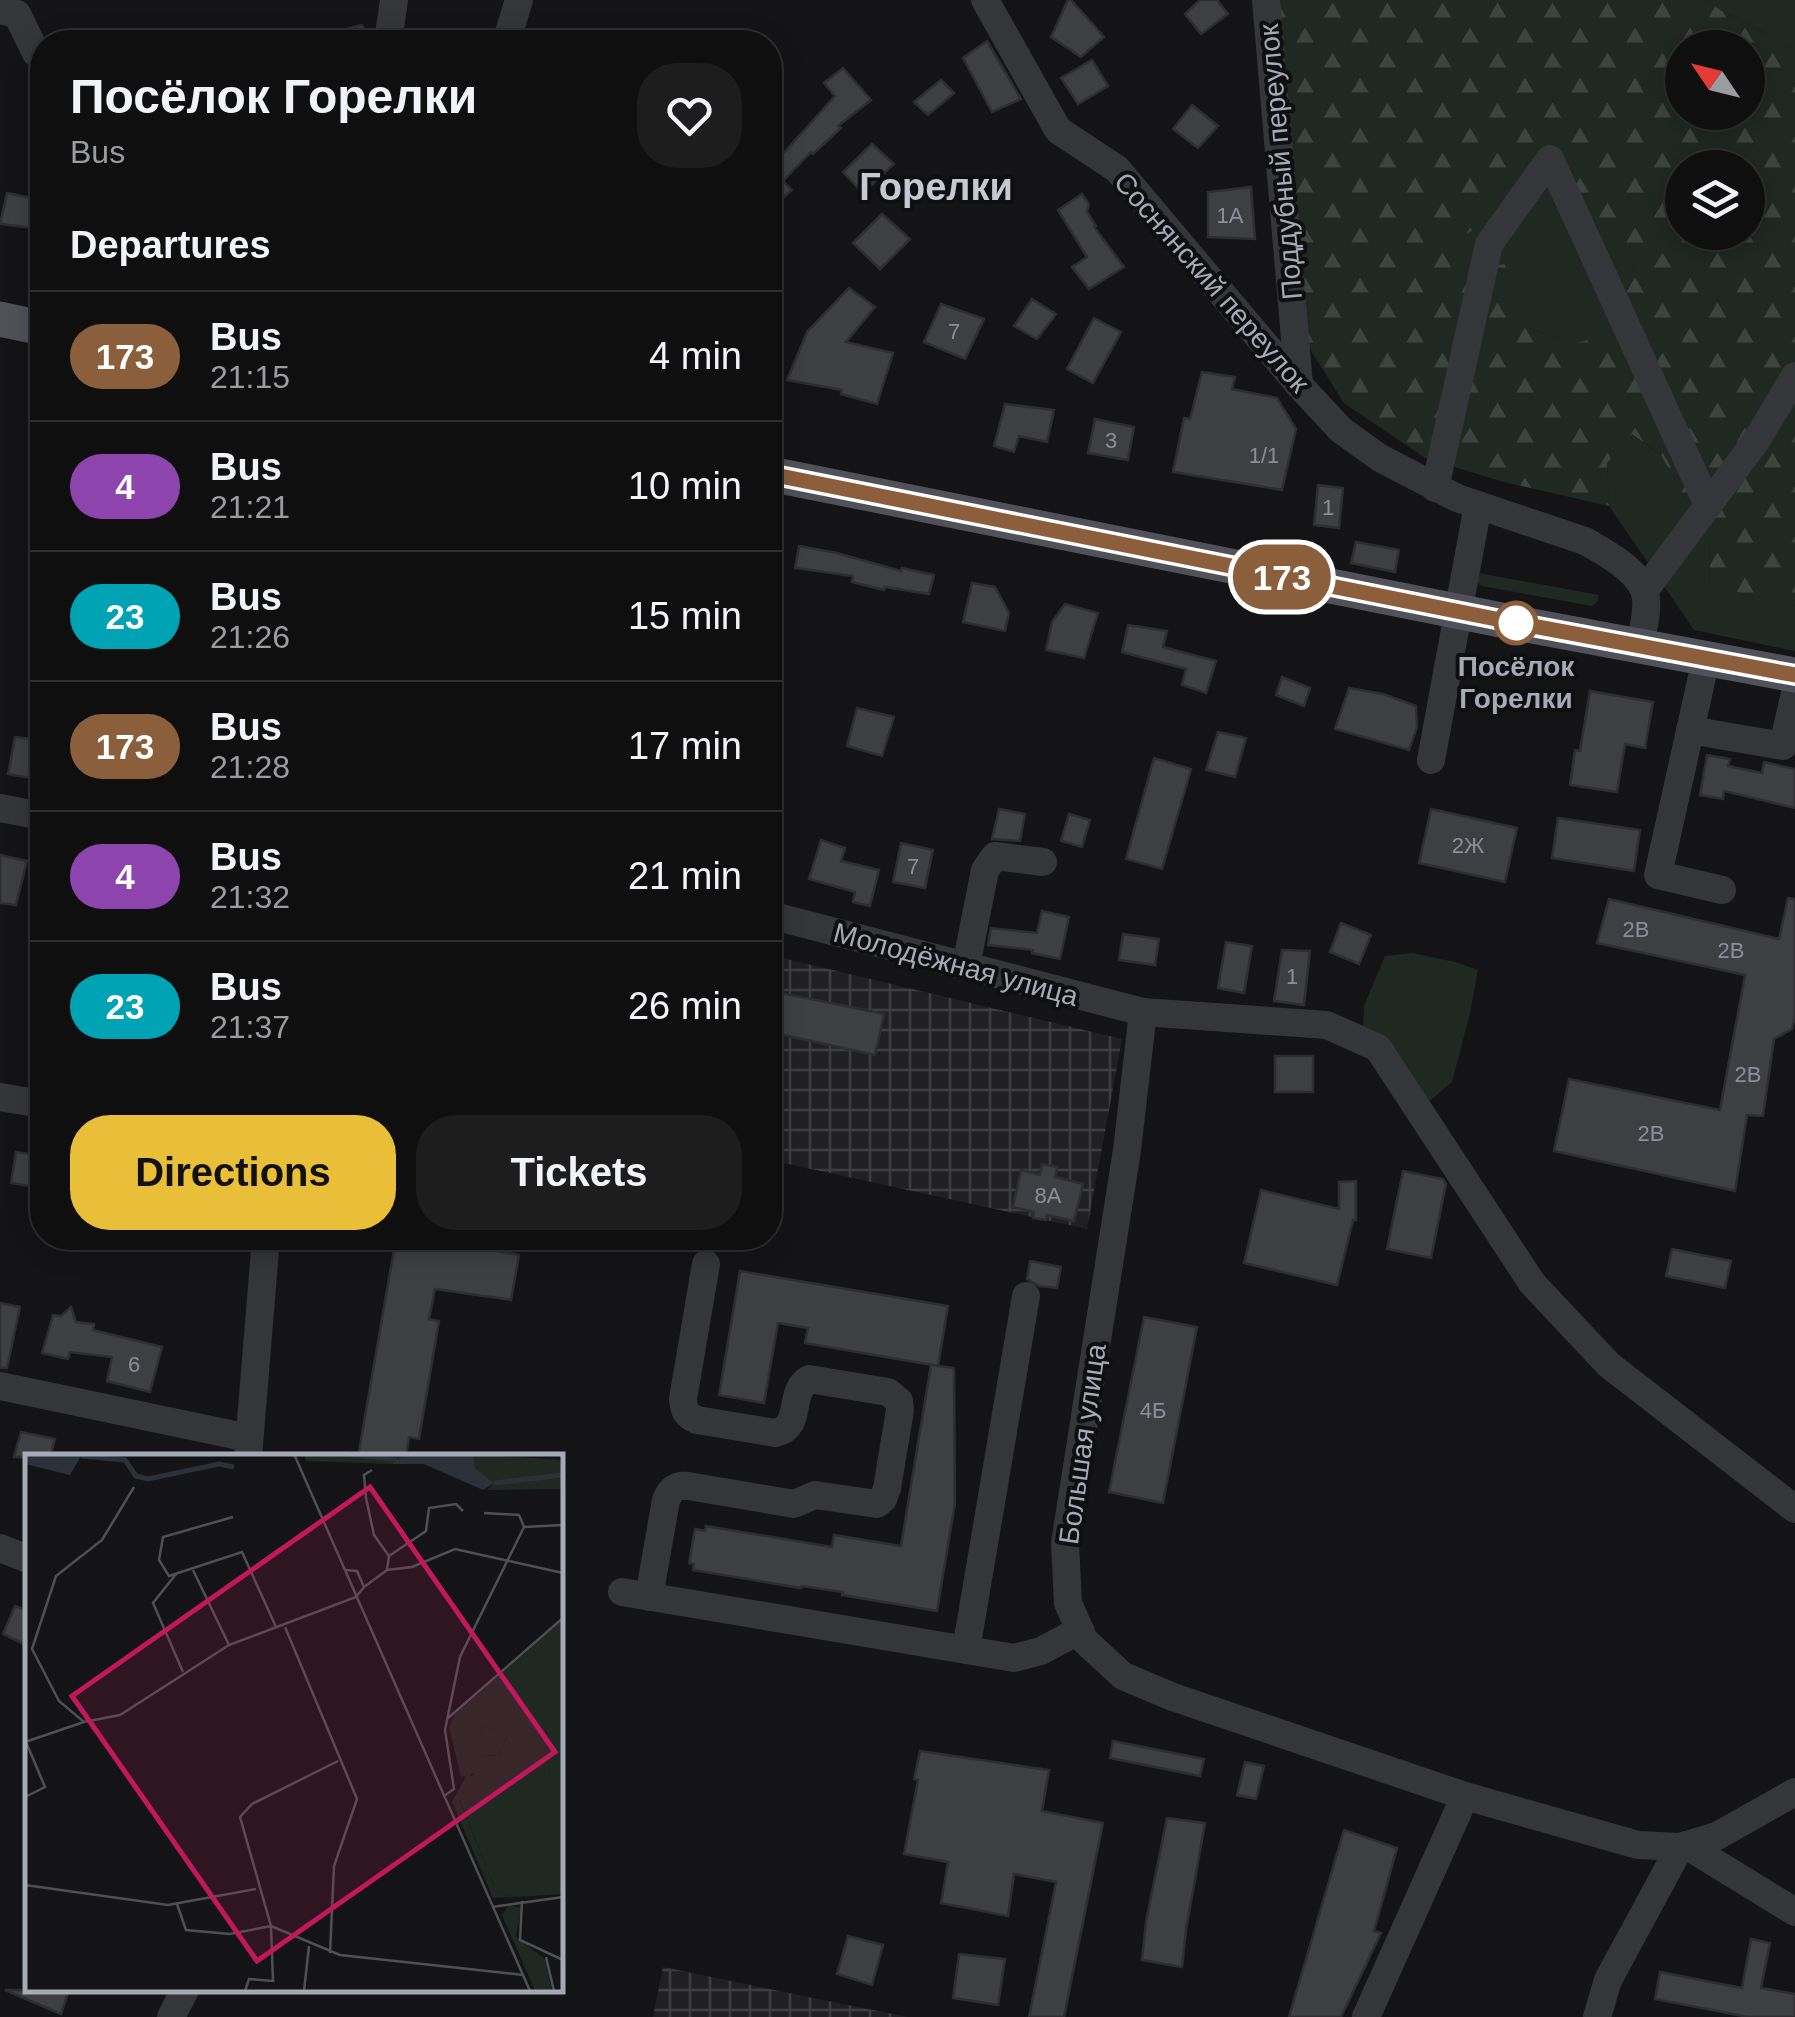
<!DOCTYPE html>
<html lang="en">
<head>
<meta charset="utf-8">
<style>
  :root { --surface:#0f0f10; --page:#1d1d1e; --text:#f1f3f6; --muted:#9b9c9f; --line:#2f2f30; --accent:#e9be39 }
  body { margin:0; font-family:Helvetica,sans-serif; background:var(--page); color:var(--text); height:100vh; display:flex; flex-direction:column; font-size:38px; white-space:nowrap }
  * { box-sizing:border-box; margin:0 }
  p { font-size:32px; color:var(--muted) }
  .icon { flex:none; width:55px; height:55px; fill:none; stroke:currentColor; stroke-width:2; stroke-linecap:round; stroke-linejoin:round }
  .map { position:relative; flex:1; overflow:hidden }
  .side { position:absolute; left:30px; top:30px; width:752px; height:1220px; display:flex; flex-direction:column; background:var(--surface); border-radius:40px; box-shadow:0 5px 25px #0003,0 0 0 2px var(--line) }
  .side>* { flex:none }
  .badge { padding:0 20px; border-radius:32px; font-size:35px; line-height:65px }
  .needle { width:65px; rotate:305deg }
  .tools { position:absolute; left:1665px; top:30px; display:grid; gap:20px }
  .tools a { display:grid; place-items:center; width:100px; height:100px; border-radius:50%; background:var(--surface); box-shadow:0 5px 25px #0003,0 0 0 2px var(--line); font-size:50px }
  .map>.badge { position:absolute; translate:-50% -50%; box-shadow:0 0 0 5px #fff }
  h2 { padding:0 40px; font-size:38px; line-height:90px }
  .round { display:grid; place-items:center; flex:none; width:105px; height:105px; border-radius:40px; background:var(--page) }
  .headline { display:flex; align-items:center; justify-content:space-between; height:170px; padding:0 40px }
  h1 { font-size:48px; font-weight:600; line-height:75px }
  .cta { display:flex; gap:20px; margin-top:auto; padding:20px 40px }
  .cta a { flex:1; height:115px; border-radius:40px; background:var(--accent); color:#111; font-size:40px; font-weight:600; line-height:115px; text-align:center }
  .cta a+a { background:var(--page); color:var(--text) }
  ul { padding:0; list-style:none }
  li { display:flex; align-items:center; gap:30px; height:130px; padding:0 40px; border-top:2px solid var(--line) }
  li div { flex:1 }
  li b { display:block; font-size:38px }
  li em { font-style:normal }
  li .badge { min-width:110px; font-weight:700; text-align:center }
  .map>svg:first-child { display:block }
  .industrial { fill:url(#industrial-grid) }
  .grass { fill:#202822 }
  .forest { fill:url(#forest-firs); fill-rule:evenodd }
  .building { fill:#3e3f43; stroke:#2e2e32; stroke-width:2.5 }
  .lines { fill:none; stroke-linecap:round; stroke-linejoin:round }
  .minor { stroke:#35363a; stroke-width:28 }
  .major { stroke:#515259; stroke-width:35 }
  .line-casing { stroke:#fff; stroke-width:22 }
  .line { stroke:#8b5e3c; stroke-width:15 }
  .stop-dot { fill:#fff; stroke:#8b5e3c; stroke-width:5 }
  .labels { text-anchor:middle; stroke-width:8; stroke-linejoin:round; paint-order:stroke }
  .number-label { font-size:22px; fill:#8c8f98 }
  .street-label { font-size:28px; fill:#a6aab5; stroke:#0f0f11 }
  .stop-label { font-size:28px; font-weight:bold; fill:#a6aab5; stroke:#0f0f11 }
  .district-label { font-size:38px; font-weight:bold; fill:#c7c9d2; stroke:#0f0f11 }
  .inset-river { fill:none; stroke:#2b3139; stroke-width:5 }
  .inset-road { fill:none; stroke:#4e5056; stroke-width:2.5 }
  .view { fill:#c2185b; fill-opacity:0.15; stroke:#c2185b; stroke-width:5 }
  .inset-edge { fill:none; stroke:#a6aab5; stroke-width:5 }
</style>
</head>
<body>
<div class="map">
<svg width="1795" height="2017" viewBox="0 0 1795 2017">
  <defs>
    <pattern id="industrial-grid" width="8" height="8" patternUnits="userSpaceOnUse" patternTransform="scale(2.5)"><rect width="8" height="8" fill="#202023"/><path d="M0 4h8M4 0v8" fill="none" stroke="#3d3e41"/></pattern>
    <pattern id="forest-firs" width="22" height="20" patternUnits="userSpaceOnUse" patternTransform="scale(2.5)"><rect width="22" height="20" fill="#202822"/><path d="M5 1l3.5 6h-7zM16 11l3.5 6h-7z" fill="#3d4440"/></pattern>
  </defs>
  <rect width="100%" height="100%" fill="#141416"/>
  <g class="industrial">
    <path d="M770 955 1122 1039 1087 1229 770 1160Z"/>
    <path d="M663 1967 818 1999 908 2017H653Z"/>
  </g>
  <g class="grass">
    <path d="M1706 0H1795V49L1720 10Z"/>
    <path d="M1528 161 1561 163 1624 261 1634 269 1601 337 1572 344 1527 327 1507 264 1458 278 1446 244 1472 230Z"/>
    <path d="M1631 434 1661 455 1709 542 1710 585 1795 606V651L1694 630 1609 506 1607 463Z"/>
    <path d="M1478 573 1599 595 1597 602 1592 606 1482 586 1478 583Z"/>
    <path d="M1412 953 1455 962 1478 970 1470 1013 1452 1082 1426 1104 1363 1029 1364 1006 1385 956Z"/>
  </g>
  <path class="forest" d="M1279 0H1706L1720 10 1795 49V606L1710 585 1709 542 1661 455 1632 434 1607 463 1609 506 1504 482 1425 458 1344 403 1306 343ZM1682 48H1748V112H1682ZM1528 161 1561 163C1581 200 1599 244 1634 269L1601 337 1572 344 1527 327 1507 263 1458 277 1446 244 1472 231ZM1682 168H1748V232H1682Z"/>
  <g class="building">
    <path d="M1068 0H1071L1104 37 1081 57 1051 37Z"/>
    <path d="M1200 0H1217L1228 14 1201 34 1185 14Z"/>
    <path d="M362 25 370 42H316V37Z"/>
    <path d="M987 41 1021 99 992 112 963 58Z"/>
    <path d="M1092 60 1108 86 1078 104 1061 78Z"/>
    <path d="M843 68 871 100 838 126 841 128 813 154 811 152 783 181 792 190 770 209V151L779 158 835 96 824 83Z"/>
    <path d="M941 80 954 93 928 115 914 102Z"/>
    <path d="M1192 105 1218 126 1198 148 1173 129Z"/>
    <path d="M872 144 894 164 863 193 843 172Z"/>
    <path d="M1251 187 1255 239 1208 237V192Z"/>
    <path d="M7 193 42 200V229L0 224Z"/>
    <path d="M1082 194 1089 204 1087 212 1096 226 1094 227 1124 267 1089 289 1072 267 1087 257 1058 210Z"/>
    <path d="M882 214 910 239 880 269 853 243Z"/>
    <path d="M849 288 875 307 846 342 893 353 877 404 841 394 842 390 787 380 807 332Z"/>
    <path d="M1032 299 1056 314 1037 339 1014 326Z"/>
    <path d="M941 304 984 319 965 359 924 342Z"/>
    <path d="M1094 318 1121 332 1093 383 1067 369Z"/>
    <path d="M1202 372 1235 377 1232 389 1277 398 1296 429 1282 490 1173 472 1184 418 1190 419Z"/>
    <path d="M1005 404 1054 410 1047 442 1019 436 1014 452 994 446Z"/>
    <path d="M1095 419 1134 427 1128 460 1088 453Z"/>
    <path d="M1318 485 1343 488 1339 528 1314 525Z"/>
    <path d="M1356 542 1399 550 1395 572 1351 563Z"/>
    <path d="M799 546 837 553 901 571 902 568 934 575 929 594 885 587 884 590 852 582 853 576 795 568Z"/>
    <path d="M972 583 995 587 1009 613 1005 631 963 622Z"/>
    <path d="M1065 604 1098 613 1084 658 1046 650 1052 622Z"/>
    <path d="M1128 625 1167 631 1163 647 1216 661 1206 693 1182 685 1186 669 1122 652Z"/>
    <path d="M1282 677 1310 688 1304 706 1276 695Z"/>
    <path d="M1349 688 1383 694 1416 706 1417 727 1409 750 1335 729Z"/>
    <path d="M1590 691 1653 702 1645 748 1625 744 1617 792 1570 785 1575 750 1580 751Z"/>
    <path d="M857 708 894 717 882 756 847 746Z"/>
    <path d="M1218 732 1246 738 1235 777 1206 770Z"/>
    <path d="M15 737 42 740V780L8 774Z"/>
    <path d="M1707 755 1730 759 1728 766 1762 773 1764 762 1795 769V808L1724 791 1723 799 1700 795Z"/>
    <path d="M1154 758 1191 769 1162 869 1126 859Z"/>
    <path d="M999 809 1025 814 1020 841 992 839Z"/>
    <path d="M1431 809 1517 828 1505 882 1419 863Z"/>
    <path d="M1069 814 1090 820 1082 847 1061 841Z"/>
    <path d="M1558 818 1640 830 1634 871 1552 858Z"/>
    <path d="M821 840 845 848 841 861 879 870 870 906 853 902 855 892 809 879Z"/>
    <path d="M901 843 933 850 925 888 893 882Z"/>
    <path d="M0 855 27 861 16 905 0 903Z"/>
    <path d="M1788 898 1795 899V1017L1792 1029 1774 1039 1763 1116 1747 1115 1735 1191 1554 1151 1569 1079 1720 1110 1745 975 1597 943 1609 899 1779 939Z"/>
    <path d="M1042 911 1069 917 1060 959 1032 953 1033 950 988 945 991 928 1037 933Z"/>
    <path d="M1341 923 1371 935 1359 964 1330 952Z"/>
    <path d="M1123 934 1159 939 1155 965 1119 960Z"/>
    <path d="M1226 942 1252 946 1244 993 1218 988Z"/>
    <path d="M1282 950 1310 951 1304 1005 1274 1001Z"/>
    <path d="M777 992 884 1014 875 1055 770 1032Z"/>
    <rect x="1275" y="1056" width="38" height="36"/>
    <path d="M16 1152 42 1156V1188L11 1183Z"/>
    <path d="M1042 1164 1057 1167 1055 1177 1083 1184 1074 1221 1047 1215 1046 1220 1033 1218 1034 1212 1013 1207 1021 1170 1040 1175Z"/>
    <path d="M1403 1171 1443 1179 1446 1184 1431 1258 1387 1249Z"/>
    <path d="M1356 1181V1220H1353L1337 1285 1244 1263 1261 1190 1339 1209V1182Z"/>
    <path d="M396 1238H421L519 1255 511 1300 435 1289 429 1319 439 1321 419 1439 409 1437 406 1457H358Z"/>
    <path d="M1672 1249 1731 1261 1725 1288 1666 1276Z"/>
    <path d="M1030 1261 1061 1267 1057 1288 1039 1286 1027 1279Z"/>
    <path d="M740 1271 948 1306 938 1366 805 1343 808 1328 778 1323 764 1403 719 1395Z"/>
    <path d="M0 1303 20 1307 7 1368H0Z"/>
    <path d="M71 1307 76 1322 94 1324 93 1330 162 1347 150 1392 107 1381 112 1357 70 1352 68 1359 42 1353 53 1315 61 1316Z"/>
    <path d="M1144 1317 1197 1327 1163 1503 1109 1492Z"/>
    <path d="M931 1365 954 1368 955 1503 937 1611 842 1595 843 1592 802 1586 801 1588 693 1570 694 1564 689 1563 695 1529 705 1531 706 1526 832 1547 834 1535 901 1546Z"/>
    <path d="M21 1432 55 1439 50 1457H14Z"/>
    <path d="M15 1606 28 1611V1646L3 1634Z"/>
    <path d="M1113 1741 1204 1759 1200 1776 1110 1758Z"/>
    <path d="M920 1751 1049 1770 1042 1811 1103 1823 1064 2017H1029L1056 1882 1014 1874 1008 1916 941 1903 948 1862 904 1854 918 1780 914 1779Z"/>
    <path d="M1245 1762 1264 1766 1256 1799 1237 1795Z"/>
    <path d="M1167 1818 1205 1823 1186 1930 1182 1967 1142 1960 1146 1922Z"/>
    <path d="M1344 1830 1397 1848 1374 1931 1381 1933 1341 2017H1289Z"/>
    <path d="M848 1936 883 1945 872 1985 837 1974Z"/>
    <path d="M1751 1939 1770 1943 1761 1988 1795 1994V2017H1748L1655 1999 1660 1972 1742 1988Z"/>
    <path d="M959 1954 1005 1959 998 2005 953 1998Z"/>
    <path d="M5 1990H69L61 2014Z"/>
  </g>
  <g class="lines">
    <g class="minor">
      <path d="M985 0 1058 130 1117 169 1299 385 1341 430 1380 458 1457 498 1585 541C1606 553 1644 573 1646 599 1648 614 1642 632 1640 646"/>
      <path d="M1266 0 1299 385"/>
      <path d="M0 10 17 14 36 53 42 56"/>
      <path d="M388 42 394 0"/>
      <path d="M506 42 519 0"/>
      <path d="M1435 488 1489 244 1550 159 1708 505"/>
      <path d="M1645 590 1756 441 1795 376"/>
      <path d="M1706 659 1658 875 1722 890"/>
      <path d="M1690 730 1783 746 1795 693"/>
      <path d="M1431 760 1478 505"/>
      <path d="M0 808 42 816"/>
      <path d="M770 915 1143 1012 1327 1025 1378 1048 1532 1283 1609 1365 1795 1509"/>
      <path d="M966 966 985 870 995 856 1043 862"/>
      <path d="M1143 1012 1127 1150 1065 1543 1068 1603 1084 1640 1123 1676 1173 1697 1465 1796 1638 1845 1680 1847 1717 1836 1795 1792"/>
      <path d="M0 1097 42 1104"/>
      <path d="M0 1386 249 1438"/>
      <path d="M248 1457 266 1238"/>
      <path d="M0 1548 28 1559"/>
      <path d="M622 1592 1014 1658 1041 1651 1080 1630"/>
      <path d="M649 1597 666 1500C671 1489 675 1485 688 1486L794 1504 815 1495 877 1504 883 1499 887 1488 900 1410 899 1401 888 1392 809 1379C787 1392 804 1427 775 1433L697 1420C686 1415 684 1411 683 1399L706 1264"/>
      <path d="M966 1650 1026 1296"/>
      <path d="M1686 1845 1795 1912"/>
      <path d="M171 2017 185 1990"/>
      <path d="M1366 2017 1465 1796"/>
      <path d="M1597 2017 1608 1980 1680 1847"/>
    </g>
    <g class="major">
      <path d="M0 319 42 328"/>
      <path d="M770 474 1516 623 1795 675"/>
    </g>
  </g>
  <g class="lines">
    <g class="line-casing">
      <path id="line" d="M770 474 1516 623 1795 675"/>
    </g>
    <use href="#line" class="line"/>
  </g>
  <circle class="stop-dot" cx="1516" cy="623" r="20"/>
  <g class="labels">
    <g class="number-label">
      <text x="1230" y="223">1А</text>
      <text x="954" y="339">7</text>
      <text x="1111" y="448">3</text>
      <text x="1264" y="463">1/1</text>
      <text x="1328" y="515">1</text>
      <text x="1468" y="853">2Ж</text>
      <text x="913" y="874">7</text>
      <text x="1636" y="937">2В</text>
      <text x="1731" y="958">2В</text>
      <text x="1292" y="984">1</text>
      <text x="1748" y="1082">2В</text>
      <text x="1651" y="1141">2В</text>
      <text x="1048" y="1203">8А</text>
      <text x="134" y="1372">6</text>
      <text x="1153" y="1418">4Б</text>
    </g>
    <g class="street-label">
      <text transform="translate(1280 162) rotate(-95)" y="10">Поддубный переулок</text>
      <text transform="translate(1212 282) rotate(49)" y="10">Соснянский переулок</text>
      <text transform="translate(956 964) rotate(15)" y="10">Молодёжная улица</text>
      <text transform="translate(1082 1444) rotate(-82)" y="10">Большая улица</text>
    </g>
    <g class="stop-label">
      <text x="1516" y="676">Посёлок<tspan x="1516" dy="32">Горелки</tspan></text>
    </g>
    <g class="district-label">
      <text x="936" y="200">Горелки</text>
    </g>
  </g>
  <g transform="translate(25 1454)">
    <rect width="538" height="538" fill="#141416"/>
    <path d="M537 271V320L525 321 521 272ZM458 272 482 280 474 302 456 301ZM443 318 449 325 435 347 471 438 493 443 468 444 427 348ZM484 451 496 454 491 483 520 505 527 537H510L477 461Z" fill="#202822"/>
    <path d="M537 167V271L521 273 525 320H537V440L493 443 471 438 435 346 449 319 436 323 424 273 429 261ZM458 272 482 281 474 302 457 301Z" fill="#202822" fill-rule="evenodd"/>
    <path d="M279 0H379L367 10 281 7ZM449 0 537 6V35L462 36 469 29 450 14Z" fill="#202822"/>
    <path d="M0 0H55L56 2 45 21 0 10ZM379 0H449L450 14 469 29 458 36 399 10H367Z" fill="#2b3139"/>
    <path class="inset-river" d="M319 0 372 5M56 2 100 6 111 22 123 25 194 10 209 13M469 29 538 21"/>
    <path class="inset-road" d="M269 0 505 537M347 16 339 21 341 44 349 81 364 102 362 116M109 33 77 86 31 122 7 195 34 247 59 268 95 261 204 191 331 143 339 133 332 117 319 116M459 59 494 61 499 73 538 71M208 63 138 83 134 106 144 122 217 98 251 173M364 102 401 77 404 54 431 50 438 57M168 116 204 191M151 120 128 149 158 218M339 133 362 116 387 113 430 95 538 119M260 173 332 345 309 412 305 499M422 265 538 164M0 288 59 268M313 307 227 350 215 363 246 472 315 501 498 521M419 342 429 335 420 276 435 203 499 73M0 343 20 333 1 288M0 431 143 451 231 435M497 447 495 486 538 506M152 450 161 476 205 480 246 472M467 453 538 443M521 503 529 537M220 537 224 525 248 527 246 473M279 537 284 492"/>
    <path class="view" d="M345 33 530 298 232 507 47 242Z"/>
    <rect width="538" height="538" class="inset-edge"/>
  </g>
</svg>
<div class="tools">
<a><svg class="needle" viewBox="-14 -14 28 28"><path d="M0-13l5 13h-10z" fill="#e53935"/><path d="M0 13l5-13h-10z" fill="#9b9c9f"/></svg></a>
<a><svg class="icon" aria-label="layers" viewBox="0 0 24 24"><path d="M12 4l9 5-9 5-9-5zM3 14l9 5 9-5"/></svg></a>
</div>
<b class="badge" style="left:1282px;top:577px;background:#8b5e3c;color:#fff">173</b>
<section class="side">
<div class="headline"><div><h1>Посёлок Горелки</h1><p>Bus</p></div><a class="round"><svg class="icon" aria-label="heart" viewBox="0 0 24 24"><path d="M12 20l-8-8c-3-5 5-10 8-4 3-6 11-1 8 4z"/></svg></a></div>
<h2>Departures</h2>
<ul>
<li><span class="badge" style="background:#8b5e3c;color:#fff">173</span><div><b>Bus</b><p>21:15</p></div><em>4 min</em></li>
<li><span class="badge" style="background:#8e44ad;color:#fff">4</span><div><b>Bus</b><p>21:21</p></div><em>10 min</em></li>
<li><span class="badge" style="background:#00a3b4;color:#fff">23</span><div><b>Bus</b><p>21:26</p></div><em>15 min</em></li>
<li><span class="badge" style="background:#8b5e3c;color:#fff">173</span><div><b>Bus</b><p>21:28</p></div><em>17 min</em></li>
<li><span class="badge" style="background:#8e44ad;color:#fff">4</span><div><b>Bus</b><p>21:32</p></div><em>21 min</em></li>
<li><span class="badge" style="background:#00a3b4;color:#fff">23</span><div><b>Bus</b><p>21:37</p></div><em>26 min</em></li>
</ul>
<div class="cta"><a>Directions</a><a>Tickets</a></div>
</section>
</div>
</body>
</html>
